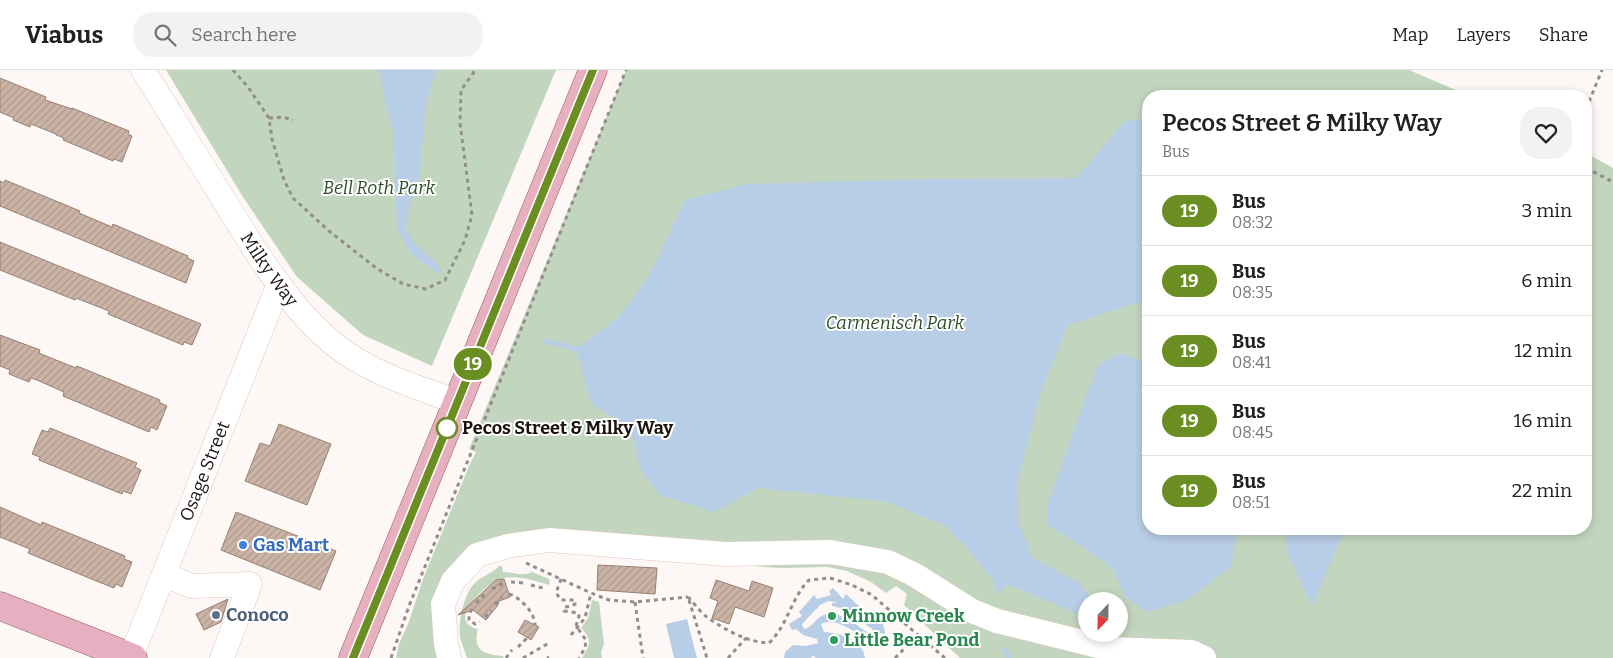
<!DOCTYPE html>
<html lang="en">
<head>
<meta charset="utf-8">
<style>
  :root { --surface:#fff; --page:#f2f2f2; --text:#202124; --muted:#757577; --line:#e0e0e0 }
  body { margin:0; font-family:Bitter,serif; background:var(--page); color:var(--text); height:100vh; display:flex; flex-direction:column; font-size:19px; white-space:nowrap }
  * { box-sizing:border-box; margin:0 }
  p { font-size:16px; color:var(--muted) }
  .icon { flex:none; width:28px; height:28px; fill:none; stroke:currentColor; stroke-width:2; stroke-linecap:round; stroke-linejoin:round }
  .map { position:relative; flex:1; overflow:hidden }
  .details { position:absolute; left:1142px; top:20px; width:450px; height:445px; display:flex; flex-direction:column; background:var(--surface); border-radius:20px; box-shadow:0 2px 8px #0003 }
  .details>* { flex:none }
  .badge { padding:0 10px; border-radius:16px; font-size:18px; line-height:32px }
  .needle { width:32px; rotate:202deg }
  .fabs { position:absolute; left:1078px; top:522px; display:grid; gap:10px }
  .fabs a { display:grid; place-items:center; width:50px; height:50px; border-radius:50%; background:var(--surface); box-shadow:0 2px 8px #0003; font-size:25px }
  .map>.badge { position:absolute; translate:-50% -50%; box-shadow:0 0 0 2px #fff }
  .round { display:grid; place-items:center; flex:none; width:52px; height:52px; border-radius:20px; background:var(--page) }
  .summary { display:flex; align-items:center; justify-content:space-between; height:85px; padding:0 20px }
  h1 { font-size:24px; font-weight:600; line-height:38px }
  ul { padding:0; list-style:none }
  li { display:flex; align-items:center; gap:15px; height:70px; padding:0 20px; border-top:1px solid var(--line) }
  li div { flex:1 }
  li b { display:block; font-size:19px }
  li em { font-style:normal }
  li .badge { min-width:55px; font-weight:700; text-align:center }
  header { display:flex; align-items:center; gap:30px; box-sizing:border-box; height:70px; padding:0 25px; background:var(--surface); border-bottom:1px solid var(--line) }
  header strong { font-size:24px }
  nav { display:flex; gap:28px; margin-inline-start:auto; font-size:18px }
  .search { width:350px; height:45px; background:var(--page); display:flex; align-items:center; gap:12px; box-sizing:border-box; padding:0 18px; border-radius:20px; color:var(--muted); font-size:19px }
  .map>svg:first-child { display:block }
  .green { fill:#c2d5be; fill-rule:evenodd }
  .water { fill:#b8cde6; fill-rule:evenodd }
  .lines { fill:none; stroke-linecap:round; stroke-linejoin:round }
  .stream { stroke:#b8cde6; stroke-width:5 }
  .building { fill:url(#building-hatch); stroke:#968073 }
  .minor-casing { stroke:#dfc8b9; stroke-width:25 }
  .major-casing { stroke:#955767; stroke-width:29 }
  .path { stroke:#948e8a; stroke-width:3; stroke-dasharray:4 4; stroke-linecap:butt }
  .minor { stroke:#fff; stroke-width:24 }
  .major { stroke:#e7b0c1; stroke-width:28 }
  .line-casing { stroke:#fff; stroke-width:11 }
  .line { stroke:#6b8e23; stroke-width:8 }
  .stop-dot { fill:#fff; stroke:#6b8e23; stroke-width:2.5 }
  .shop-dot { fill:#3f7fe0; stroke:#fff; stroke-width:2 }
  .service-dot { fill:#5c6f8a; stroke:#fff; stroke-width:2 }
  .leisure-dot { fill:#2e9e5b; stroke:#fff; stroke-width:2 }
  .labels { text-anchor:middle; stroke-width:4; stroke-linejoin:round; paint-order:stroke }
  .park-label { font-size:18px; font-style:italic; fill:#2e4c26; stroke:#fff }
  .street-label { font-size:18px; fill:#1a120d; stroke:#fff }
  .stop-label { font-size:18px; font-weight:bold; fill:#1a120d; stroke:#fff; text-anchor:start }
  .shop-label { font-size:18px; font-weight:bold; fill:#366cbe; stroke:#fff; text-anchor:start }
  .service-label { font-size:18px; font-weight:bold; fill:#4e5e75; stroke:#fff; text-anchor:start }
  .leisure-label { font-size:18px; font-weight:bold; fill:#27864d; stroke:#fff; text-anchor:start }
</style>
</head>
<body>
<header>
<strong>Viabus</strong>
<div class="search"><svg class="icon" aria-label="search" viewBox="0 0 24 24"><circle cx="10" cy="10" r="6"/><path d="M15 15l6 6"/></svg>Search here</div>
<nav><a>Map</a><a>Layers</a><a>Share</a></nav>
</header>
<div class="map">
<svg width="1613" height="588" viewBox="0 0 1613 588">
  <defs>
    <pattern id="building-hatch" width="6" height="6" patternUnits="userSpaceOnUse" patternTransform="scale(1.25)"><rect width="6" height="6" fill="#cbb4a6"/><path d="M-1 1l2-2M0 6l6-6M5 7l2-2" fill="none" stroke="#ae9a8e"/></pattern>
  </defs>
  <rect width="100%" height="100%" fill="#fdf8f5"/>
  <g class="green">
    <path d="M166 0H556L432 296 363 265 297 207 243 127Z"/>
    <path d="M626 0H1409L1470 26H1149V459H1586V83L1613 98V588H960L904 535 907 524 896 516 886 523 871 512 847 501 828 497 781 498 683 491 567 463 466 485 438 588H396L399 574 408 554 423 509 469 396 476 382 469 379ZM1086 531H1119V564H1086Z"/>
    <path d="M499 496H502L503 502C513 502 522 507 532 502L549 509 550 515C535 511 519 505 504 508 487 511 444 551 478 559 472 581 485 585 504 586L503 588H467C465 581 461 573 460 566 458 552 464 524 474 514 481 506 492 504 499 496Z"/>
    <path d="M592 530 599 532 604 574 601 582 602 588H582C590 575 593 570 581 558L588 548Z"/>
  </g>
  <g class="water">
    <path d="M377 0H436L426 34 419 109 410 134 405 158 415 174 438 194 442 205 419 190 407 178 397 158 393 60 386 35 380 4Z"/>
    <path d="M1149 49V238L1140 232 1068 255 1040 325 1017 415 1019 453 1033 488 1081 514 1092 531H1086V547L1007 514 996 525 993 510 964 475 944 455 884 431 758 418 714 442 660 425 641 400 630 358 591 333 576 279 620 246 649 206 685 130 747 114 937 109 1076 108 1125 51Z"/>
    <path d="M1120 283 1146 292 1149 295V459H1237L1231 497 1186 531 1146 542 1125 526 1113 499 1077 473 1047 455 1048 433 1097 296Z"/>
    <path d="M1284 459H1344L1343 464 1312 536 1288 485Z"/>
    <path d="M833 518 843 529 846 524 865 542 863 546 871 551 873 547C881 550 885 555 885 564L880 563 875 570 876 573 872 575 870 571C856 564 837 546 821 554L824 562C840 563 863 570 865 588H816L813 585 811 588H784L785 582 793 575 806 576 818 573 817 569 803 565 796 559 792 560 789 554 802 546 799 542 814 525 817 529 831 525 829 521ZM828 531 836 532V533H832V536L844 539 872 559 874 563 870 564C857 556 836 536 820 547 814 551 811 558 804 559L802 555 803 553 820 535Z"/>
    <path d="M687 549 697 588H674L666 554Z"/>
  </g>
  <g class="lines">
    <g class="stream">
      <path d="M546 271 576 279"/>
      <path d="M1005 579 1009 588"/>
    </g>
  </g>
  <g class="building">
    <path d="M0 8 46 27 45 30 72 39V38L129 61 128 64 132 66 122 92 114 89 113 91 80 77 63 70 64 68 56 65V64L31 54 30 57 13 50 14 48 0 42Z"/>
    <path d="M5 110 80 141 79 143 112 157 113 154 188 186 187 188 194 191 186 213 0 136V111L4 113Z"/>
    <path d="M0 172 201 254 192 275 184 272 183 275 108 244 109 241 76 228 75 230 0 200Z"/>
    <path d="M0 265 40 280 39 283 46 286 76 298 77 296 160 330 159 332 167 336 157 360 151 357 149 362 63 326 64 322 37 310 31 308 29 312 9 304 10 300 0 296Z"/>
    <path d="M279 354 331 374 307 435 245 411 260 373 270 376Z"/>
    <path d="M50 358 137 393 135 397 141 400 131 424 123 421 122 424 39 390 40 387 32 384 42 360 48 362Z"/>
    <path d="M0 437 41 455 42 452 125 486 124 489 132 492 122 517 116 514 114 518 94 510 28 483 30 479 0 467Z"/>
    <path d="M236 442 336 481 320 520 221 480Z"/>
    <path d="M598 495 657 498 655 524 597 520Z"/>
    <path d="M504 509 510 527 494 533 498 535 486 550 473 540 458 545 496 510Z"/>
    <path d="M716 510 749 521 752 511 773 518 764 547 735 537 729 554 712 548 718 531 710 528Z"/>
    <path d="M228 529 221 552 204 560 196 544Z"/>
    <path d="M525 550 539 557 531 570 518 562Z"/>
  </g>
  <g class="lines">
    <g class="minor-casing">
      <g id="minor">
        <path id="s1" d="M143 0 253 177C278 215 310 260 349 285 382 307 421 318 457 332"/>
        <path d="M164 505 192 516 250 514 222 588"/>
        <path id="s2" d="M131 587 279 214"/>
        <path d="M449 588 446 573 443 534 453 511 477 485 508 476 549 470 725 484 830 482 888 492 915 505 972 541 997 551 1110 579 1191 582 1204 588"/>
      </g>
    </g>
    <g class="major-casing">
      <g id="major">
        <path d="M0 536 133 588"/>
        <path d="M353 588 593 0"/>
      </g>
    </g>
    <g class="path">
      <path d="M233 0 248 17 269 48 272 69 284 110 293 128 329 161 376 198 403 214 426 219 445 210 465 170 472 145 460 53 461 20 474 2 478 0"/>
      <path d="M1586 39 1602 0"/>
      <path d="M269 48 283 47 293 50"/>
      <path d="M1586 98 1613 112"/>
      <path d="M526 493 591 523 609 530 635 532 688 527"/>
      <path d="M561 509 556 523 561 530H575V534L572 536 565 537 564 541 578 543 579 546 576 556 586 570 585 578 579 588"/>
      <path d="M511 512 524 513"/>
      <path d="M531 515 543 518"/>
      <path d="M492 519 504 513"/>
      <path d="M509 524C520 527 535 543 535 555"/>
      <path d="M688 527C694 533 700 542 707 547 725 560 747 572 769 573 788 555 791 528 809 510L830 508 852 515 872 525 918 565"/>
      <path d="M689 530 707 588"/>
      <path d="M635 532 643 588"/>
      <path d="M476 533 486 523"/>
      <path d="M496 535 502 527"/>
      <path d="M472 539 469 544V550L475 554 480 552"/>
      <path d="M485 547 491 540"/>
      <path d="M571 565 585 548 591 523"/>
      <path d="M518 577 527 568"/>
      <path d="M391 588 409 536 626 0"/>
      <path d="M506 588 512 580"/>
      <path d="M523 588 549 573"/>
      <path d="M547 588 549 587"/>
      <path d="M728 588 746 568"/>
      <path d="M895 588 918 565 945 588"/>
    </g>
    <use href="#minor" class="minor"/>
    <use href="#major" class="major"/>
  </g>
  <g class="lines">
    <g class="line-casing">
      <path id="line" d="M353 588 593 0"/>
    </g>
    <use href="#line" class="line"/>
  </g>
  <circle class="stop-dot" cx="447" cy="358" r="10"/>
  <circle class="shop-dot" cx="243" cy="475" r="5"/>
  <circle class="service-dot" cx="216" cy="545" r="5"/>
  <g class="leisure-dot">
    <circle cx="832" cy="546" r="5"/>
    <circle cx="834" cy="570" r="5"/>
  </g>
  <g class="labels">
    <g class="park-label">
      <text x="379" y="124">Bell Roth Park</text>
      <text x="895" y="259">Carmenisch Park</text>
    </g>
    <g class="street-label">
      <text dy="6" stroke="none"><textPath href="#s1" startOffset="236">Milky Way</textPath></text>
      <text dy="6" stroke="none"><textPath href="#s2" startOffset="200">Osage Street</textPath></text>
    </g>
    <g class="stop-label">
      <text x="462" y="364">Pecos Street &amp; Milky Way</text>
    </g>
    <g class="shop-label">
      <text x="253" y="481">Gas Mart</text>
    </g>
    <g class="service-label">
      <text x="226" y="551">Conoco</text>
    </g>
    <g class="leisure-label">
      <text x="842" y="552">Minnow Creek</text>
      <text x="844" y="576">Little Bear Pond</text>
    </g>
  </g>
</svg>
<div class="fabs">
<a><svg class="needle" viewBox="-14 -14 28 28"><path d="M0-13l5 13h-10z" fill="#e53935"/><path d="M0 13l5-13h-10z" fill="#757577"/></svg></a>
</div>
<b class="badge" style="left:473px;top:294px;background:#6b8e23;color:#fff">19</b>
<section class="details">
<div class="summary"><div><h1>Pecos Street &amp; Milky Way</h1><p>Bus</p></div><a class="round"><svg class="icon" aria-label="heart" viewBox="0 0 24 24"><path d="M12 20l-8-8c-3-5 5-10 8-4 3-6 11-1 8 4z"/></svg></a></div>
<ul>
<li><span class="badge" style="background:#6b8e23;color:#fff">19</span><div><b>Bus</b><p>08:32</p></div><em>3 min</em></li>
<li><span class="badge" style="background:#6b8e23;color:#fff">19</span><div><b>Bus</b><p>08:35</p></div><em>6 min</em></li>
<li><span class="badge" style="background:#6b8e23;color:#fff">19</span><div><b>Bus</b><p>08:41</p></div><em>12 min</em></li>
<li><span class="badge" style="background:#6b8e23;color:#fff">19</span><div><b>Bus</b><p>08:45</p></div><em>16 min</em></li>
<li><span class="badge" style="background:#6b8e23;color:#fff">19</span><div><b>Bus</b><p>08:51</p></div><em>22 min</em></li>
</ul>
</section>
</div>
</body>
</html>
